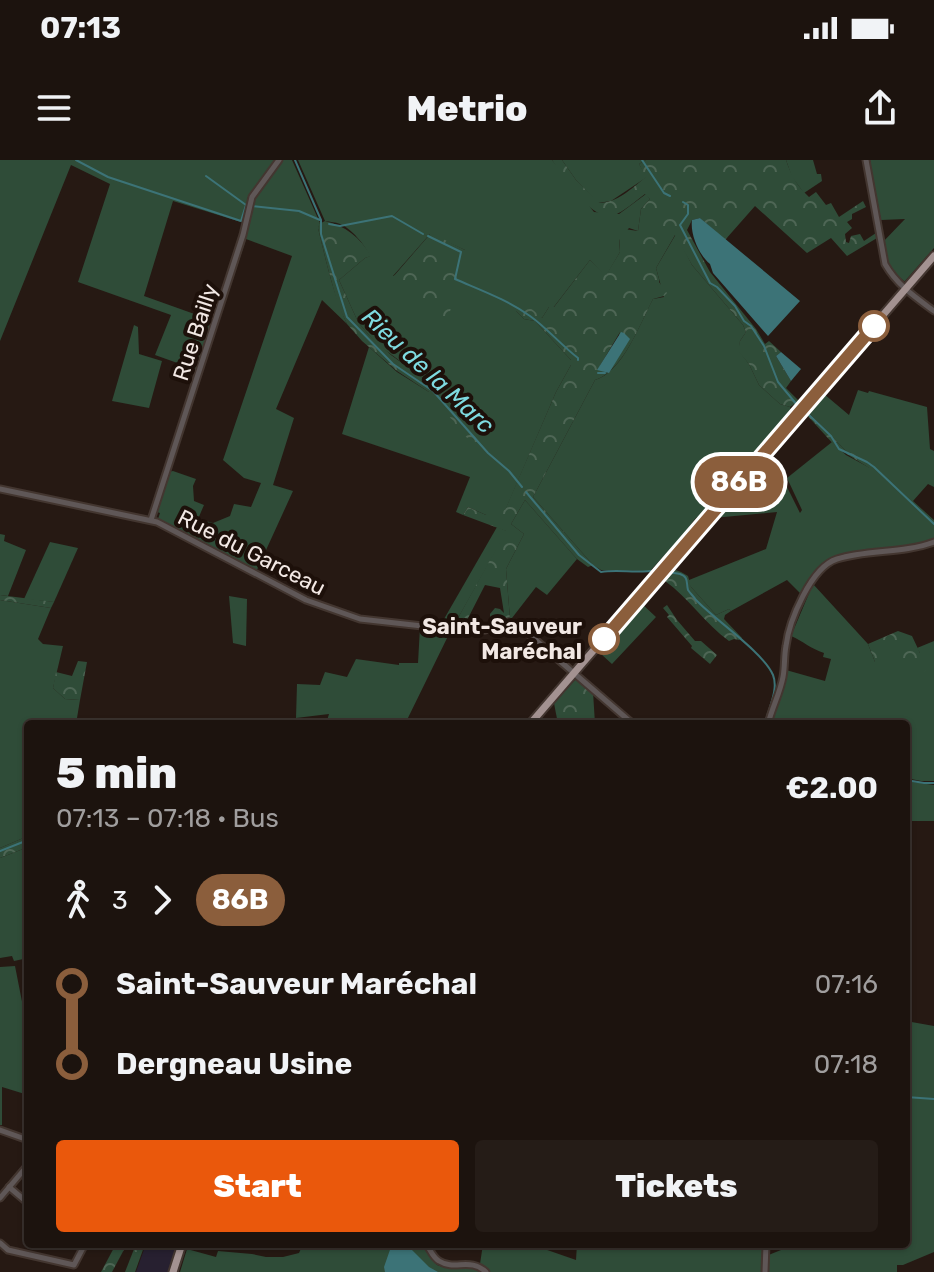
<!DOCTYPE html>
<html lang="en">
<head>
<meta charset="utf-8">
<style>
  :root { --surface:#1c130e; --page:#251c17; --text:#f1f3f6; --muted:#a09e9e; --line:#3a322e; --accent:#ea580c }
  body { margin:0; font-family:Rubik,sans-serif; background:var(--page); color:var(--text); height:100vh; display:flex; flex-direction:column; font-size:30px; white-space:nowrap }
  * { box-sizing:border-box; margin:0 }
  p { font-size:26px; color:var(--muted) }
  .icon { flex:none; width:44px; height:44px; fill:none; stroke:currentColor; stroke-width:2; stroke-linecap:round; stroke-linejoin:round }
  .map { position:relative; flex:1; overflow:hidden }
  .panel { position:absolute; left:24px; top:560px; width:886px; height:528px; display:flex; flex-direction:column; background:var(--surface); border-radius:8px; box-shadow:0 2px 6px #0004,0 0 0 2px var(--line) }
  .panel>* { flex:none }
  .badge { padding:0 16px; border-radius:26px; font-size:28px; line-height:52px }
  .map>.badge { position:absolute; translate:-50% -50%; box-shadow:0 0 0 4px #fff }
  .legs { display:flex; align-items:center; gap:12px; height:88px; padding:0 32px; font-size:26px }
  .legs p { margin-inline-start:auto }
  .overview { display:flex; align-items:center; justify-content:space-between; height:136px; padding:0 32px }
  h1 { font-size:44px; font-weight:800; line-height:60px }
  .cta { display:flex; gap:16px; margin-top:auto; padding:16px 32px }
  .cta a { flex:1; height:92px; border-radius:8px; background:var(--accent); color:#fff; font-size:32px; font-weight:800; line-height:92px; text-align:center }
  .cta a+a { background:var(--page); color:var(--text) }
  ul { padding:0 32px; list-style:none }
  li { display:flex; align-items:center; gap:28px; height:80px; font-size:30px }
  li i { display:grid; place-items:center; width:12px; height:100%; margin:0 10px; background:currentColor }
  li i::after { content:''; width:20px; height:20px; margin:-10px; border:6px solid; border-radius:50%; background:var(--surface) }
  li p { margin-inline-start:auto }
  li:first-child i { background:linear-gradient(#0000 50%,currentColor 0) }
  li:last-child i { background:linear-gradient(currentColor 50%,#0000 0) }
  .status { display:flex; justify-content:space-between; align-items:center; height:56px; padding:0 40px; background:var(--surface); direction:ltr }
  .status svg { height:22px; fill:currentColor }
  header { display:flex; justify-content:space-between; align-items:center; height:104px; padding:0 32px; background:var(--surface); font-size:36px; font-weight:800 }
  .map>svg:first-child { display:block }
  .commercial { fill:#272030 }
  .grass { fill:#2f4c38; fill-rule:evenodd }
  .forest { fill:url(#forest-crowns); fill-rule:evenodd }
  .water { fill:#3c7377 }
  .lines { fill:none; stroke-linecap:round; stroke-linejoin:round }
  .stream { stroke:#3c7377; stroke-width:2 }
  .minor-casing { stroke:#433630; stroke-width:9 }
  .primary-casing { stroke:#433630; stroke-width:11 }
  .minor { stroke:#5f5757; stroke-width:5 }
  .primary { stroke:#a39291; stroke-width:7 }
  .line-1-casing { stroke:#fff; stroke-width:18 }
  .line-1 { stroke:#8b5e3c; stroke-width:12 }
  .stop-1-dot { fill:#fff; stroke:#8b5e3c; stroke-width:4 }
  .labels { text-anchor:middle; stroke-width:8; stroke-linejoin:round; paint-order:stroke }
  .street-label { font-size:22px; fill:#f2e8e4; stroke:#1d100a }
  .stop-label { font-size:22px; font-weight:bold; fill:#f2e8e4; stroke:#1d100a; text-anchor:end }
  .water-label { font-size:24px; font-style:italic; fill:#7edae0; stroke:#1d100a }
</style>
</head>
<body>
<div class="status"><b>07:13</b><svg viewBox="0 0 49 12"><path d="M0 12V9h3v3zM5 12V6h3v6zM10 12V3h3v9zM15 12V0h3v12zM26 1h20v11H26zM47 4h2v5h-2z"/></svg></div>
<header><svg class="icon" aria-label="menu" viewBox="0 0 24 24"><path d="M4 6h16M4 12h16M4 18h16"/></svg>Metrio<svg class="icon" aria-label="share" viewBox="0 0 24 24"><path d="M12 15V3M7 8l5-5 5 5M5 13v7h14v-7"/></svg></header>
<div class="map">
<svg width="934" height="1112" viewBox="0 0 934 1112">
  <defs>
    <pattern id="forest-crowns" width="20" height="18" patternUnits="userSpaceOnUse" patternTransform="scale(2)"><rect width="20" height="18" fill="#2f4c38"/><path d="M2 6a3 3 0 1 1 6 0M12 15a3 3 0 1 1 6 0" fill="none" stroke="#4e6655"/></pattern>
  </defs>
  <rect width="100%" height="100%" fill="#261913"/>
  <path class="commercial" d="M146 1084H178L168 1112H136Z"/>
  <g class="grass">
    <path d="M0 0H277L252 34 250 33 247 39 249 41 244 63 173 41 144 136 214 161 197 210 155 195 171 155 78 122 110 24 71 5 0 181Z"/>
    <path d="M280 0H292L320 63 318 68C326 101 333 133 347 164L322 140 276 249 294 258 273 325 293 331 256 412 158 359 160 353 154 351 168 312 173 311 196 319 193 326 194 341 204 345 198 359 213 363 230 356 234 344 251 347 261 323 244 318 223 300 292 96 246 79 205 204 203 203 251 41Z"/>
    <path d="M298 0H552L594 52 619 54 646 34 650 39 641 49 638 71 629 68 619 80 620 92 606 116 590 100 553 148 549 147 542 158 516 151 524 159 535 161 571 200V205L556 232 505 351 486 355 468 347 463 355 456 352 470 317 342 274 369 187 397 212 429 232 438 229 381 187 368 174 358 162 339 120 365 98 370 96C365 85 351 68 340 64 335 62 330 62 325 61ZM430 74 465 90 393 116Z"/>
    <path d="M562 0H646L639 4 647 17 611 41 598 43 576 20Z"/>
    <path d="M786 0H813L817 14H821L822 21 804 33 792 17Z"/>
    <path d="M868 0 871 5 870 0H934V88L905 121H904L897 115 894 116 887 105 882 83 905 59 881 60 872 12 870 11Z"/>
    <path d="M676 74 692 105 743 165 746 172 740 181 739 191 749 204 759 225 780 244 790 247 791 250 775 268 777 270 771 278 768 276 762 284 764 286 757 295 752 296 749 300 751 302 746 306 745 304 729 320 732 323 724 333 721 331 713 340 716 342 702 359 697 357 695 359 682 376 650 411 601 410 593 405 533 337 595 220C623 212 640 163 653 139L664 137 656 108Z"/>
    <path d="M134 165 138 167 139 194 162 201 149 248 112 241Z"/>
    <path d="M858 230 868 233 869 231 927 247 930 289 934 291V327L928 324 913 341 934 360V381L828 400 823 403 824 404 801 434 787 420 731 451 729 449 716 455 691 427 688 422 689 420 766 389 777 352 713 358 762 301 784 321 800 353 802 350 787 318 832 282 846 295 870 308 845 290 808 252 824 234 849 255Z"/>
    <path d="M525 340 577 399 547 435 536 427 512 458 510 459 506 409 524 374 511 364Z"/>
    <path d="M497 367 507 371 453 467 440 466Z"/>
    <path d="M0 374 5 375 4 381 26 390 8 436 0 435Z"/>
    <path d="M50 382 78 388 54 442 24 439Z"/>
    <path d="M813 424 868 484 875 502 920 493 917 488 934 481V621H921L906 618V564H772L773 558 771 557 787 512 786 510 825 521 831 499 823 497 824 493C811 489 803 481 791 476Z"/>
    <path d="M229 436 247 439 246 486 233 483Z"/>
    <path d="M0 440 51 448 38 479 43 484 63 486 53 528 65 539 80 540 76 564H28V676L0 688Z"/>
    <path d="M641 443 656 457 612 504 601 494 614 480 615 472Z"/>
    <path d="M420 467 450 472 405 564H326L329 554 296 558 297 524 320 525 325 512 347 517 356 499 399 505V503H418Z"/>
    <path d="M906 621 934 625V661H906Z"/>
    <path d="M28 687V798L14 801 12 796 0 798V698Z"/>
    <path d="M15 806 28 872V935L2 927V965H0V807Z"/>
    <path d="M906 861 934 866V1092L903 1105H897V1112H489L480 1104 483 1084H530L576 1100 577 1084H765L766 1096 796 1084H906Z"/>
    <path d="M303 1084H421L437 1105 446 1108 476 1107 481 1112H180L187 1089 216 1097 218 1091 252 1094 266 1097H283L299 1093Z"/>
  </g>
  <g class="forest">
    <path d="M552 0H562L576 20 599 43C617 43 632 28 646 17L639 4 646 0H786C791 15 797 26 809 37L816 32 826 45 831 43 839 57 863 41 866 47 852 54V59L847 62 852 68 845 74 846 82 849 83 851 76 860 74 864 81 876 73 877 78 847 96 831 78 807 93 755 46 725 80 700 58 692 60 687 70 710 112 756 169 765 184 769 181 781 192 776 196 791 221 786 228 799 241 790 247 780 244 759 225 749 204 738 191 740 181 746 172 743 165 692 105 675 75 656 108 659 119V122L667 133 664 136 653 139C640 164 623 211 595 220L533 337 593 405 588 407 577 399 525 340 511 364 524 374 506 409 510 459 505 460 504 458 495 463 490 461V454L495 448 500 449 504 453 500 428 485 425 463 468 453 467 506 371 463 355 468 347 486 355 490 346 505 350 556 232 571 205V200L535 161 524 159 516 151 517 148 525 143 542 158 549 147H554L590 100 606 115 620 92 619 76 624 69 638 71 641 49 650 39 645 34C637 40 622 53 614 55 591 62 564 17 552 0ZM620 172 609 213 598 209Z"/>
    <path d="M325 61C344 65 361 78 371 96L365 98 339 120 358 162 368 174 391 195 438 229 490 287 482 296 429 232 397 211 362 181 347 164 338 145 327 105 318 68 319 64Z"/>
    <path d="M431 73 465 90 446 168 433 163 393 117Z"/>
    <path d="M806 250 845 290 868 300 871 309 837 288 804 252Z"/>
    <path d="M670 408 681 412 688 416 691 427 716 455 729 449 731 451 725 455 724 459 742 478 739 480 734 479 729 481C705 464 689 438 665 421L664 415Z"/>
    <path d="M0 435 54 442 51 448 0 440Z"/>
    <path d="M667 445 677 460 695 481H701L717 495 710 504 691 488 692 486 667 457 669 455 663 448Z"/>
    <path d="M898 471 912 476 920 493 931 505 920 515 875 502 868 484Z"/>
    <path d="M78 501 87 502 80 540 65 539 53 528 56 512 72 516Z"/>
    <path d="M576 519 593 532 595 564H558L554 543Z"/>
    <path d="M28 676V687L0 698V688Z"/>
    <path d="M116 1084H127L112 1112H101Z"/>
    <path d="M136 1084H145L135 1112H125Z"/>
  </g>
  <g class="water">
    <path d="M700 58 800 141 768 176 713 113 710 104C699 95 690 74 692 60Z"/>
    <path d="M621 172 624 173 630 179 609 213 597 210Z"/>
    <path d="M781 192 801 209 791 221 776 196Z"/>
    <path d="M392 1084H406L429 1107 438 1112H385L384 1107Z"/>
  </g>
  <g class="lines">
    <g class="stream">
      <path d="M76 0 108 17 241 61 246 45 206 16"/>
      <path d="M295 0 321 60V74L347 157 393 204 433 231 488 293 509 311 522 327"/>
      <path d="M642 0 664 33 670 36"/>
      <path d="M683 42 688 45V54L680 65 710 123 717 127 735 146 744 161 751 166 764 186 778 222 798 246"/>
      <path d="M252 46 299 51 320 60"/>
      <path d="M329 64 340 66 392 56 423 74"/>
      <path d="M428 76 461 92 455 119C480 130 508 140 530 156 547 168 561 185 578 198V200"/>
      <path d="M598 213H605"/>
      <path d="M806 252 831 276 839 289 867 302 874 307 934 364"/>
      <path d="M526 332 579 395 601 412C619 409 638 414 656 410"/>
      <path d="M668 412C672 413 676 413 680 414 689 417 686 423 688 430 690 433 694 437 696 440 714 459 764 493 773 515 779 530 768 549 765 564"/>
      <path d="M906 620 924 623H934"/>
      <path d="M0 691 28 680"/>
      <path d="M906 937 934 939"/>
    </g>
    <g class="minor-casing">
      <g id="minor">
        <path d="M866 0 885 104C897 125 915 137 934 151"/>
        <path d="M0 329 157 362 306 440 360 459 467 471 485 470 508 462 517 464 633 564"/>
        <path d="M151 360 243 75 252 37 279 0"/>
        <path d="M768 564C772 548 780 533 783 517 785 507 784 496 786 486 789 461 811 407 837 399 869 389 902 394 934 382"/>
        <path d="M0 970 28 980"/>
        <path d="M9 1027 28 1043"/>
        <path d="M0 1038 28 1005"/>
        <path d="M0 1083 8 1090 74 1105 85 1084"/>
        <path d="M426 1084C430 1089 433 1098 439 1101 455 1111 470 1097 486 1112"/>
        <path d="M765 1112 766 1084"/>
      </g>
    </g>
    <g class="primary-casing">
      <g id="primary">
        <path d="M530 564 934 96"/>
        <path d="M173 1112 182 1084"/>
      </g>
    </g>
    <use href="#minor" class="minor"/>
    <use href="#primary" class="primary"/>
  </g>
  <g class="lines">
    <g class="line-1-casing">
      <path id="line-1" d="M604 479 874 166"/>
    </g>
    <use href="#line-1" class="line-1"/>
  </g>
  <g class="stop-1-dot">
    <circle cx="874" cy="166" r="14"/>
    <circle cx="604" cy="479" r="14"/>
  </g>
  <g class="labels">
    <g class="street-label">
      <text transform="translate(195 172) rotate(-72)" y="8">Rue Bailly</text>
      <text transform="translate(252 392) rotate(27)" y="8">Rue du Garceau</text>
    </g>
    <g class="stop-label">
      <text x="582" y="474">Saint-Sauveur<tspan x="582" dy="25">Maréchal</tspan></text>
    </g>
    <g class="water-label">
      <text transform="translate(428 211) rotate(43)" y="8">Rieu de la Marc</text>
    </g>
  </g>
</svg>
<b class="badge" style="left:739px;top:322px;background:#8b5e3c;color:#fff">86B</b>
<section class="panel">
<div class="overview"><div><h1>5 min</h1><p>07:13 – 07:18 · Bus</p></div><b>€2.00</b></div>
<div class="legs"><svg class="icon" aria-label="walk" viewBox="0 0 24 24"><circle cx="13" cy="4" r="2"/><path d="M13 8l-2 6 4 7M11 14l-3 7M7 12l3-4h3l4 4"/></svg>3<svg class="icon" aria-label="forward" viewBox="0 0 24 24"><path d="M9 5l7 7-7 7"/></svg><b class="badge" style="background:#8b5e3c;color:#fff">86B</b></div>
<ul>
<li><i style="color:#8b5e3c"></i><b>Saint-Sauveur Maréchal</b><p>07:16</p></li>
<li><i style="color:#8b5e3c"></i><b>Dergneau Usine</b><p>07:18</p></li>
</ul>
<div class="cta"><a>Start</a><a>Tickets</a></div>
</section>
</div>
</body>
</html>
